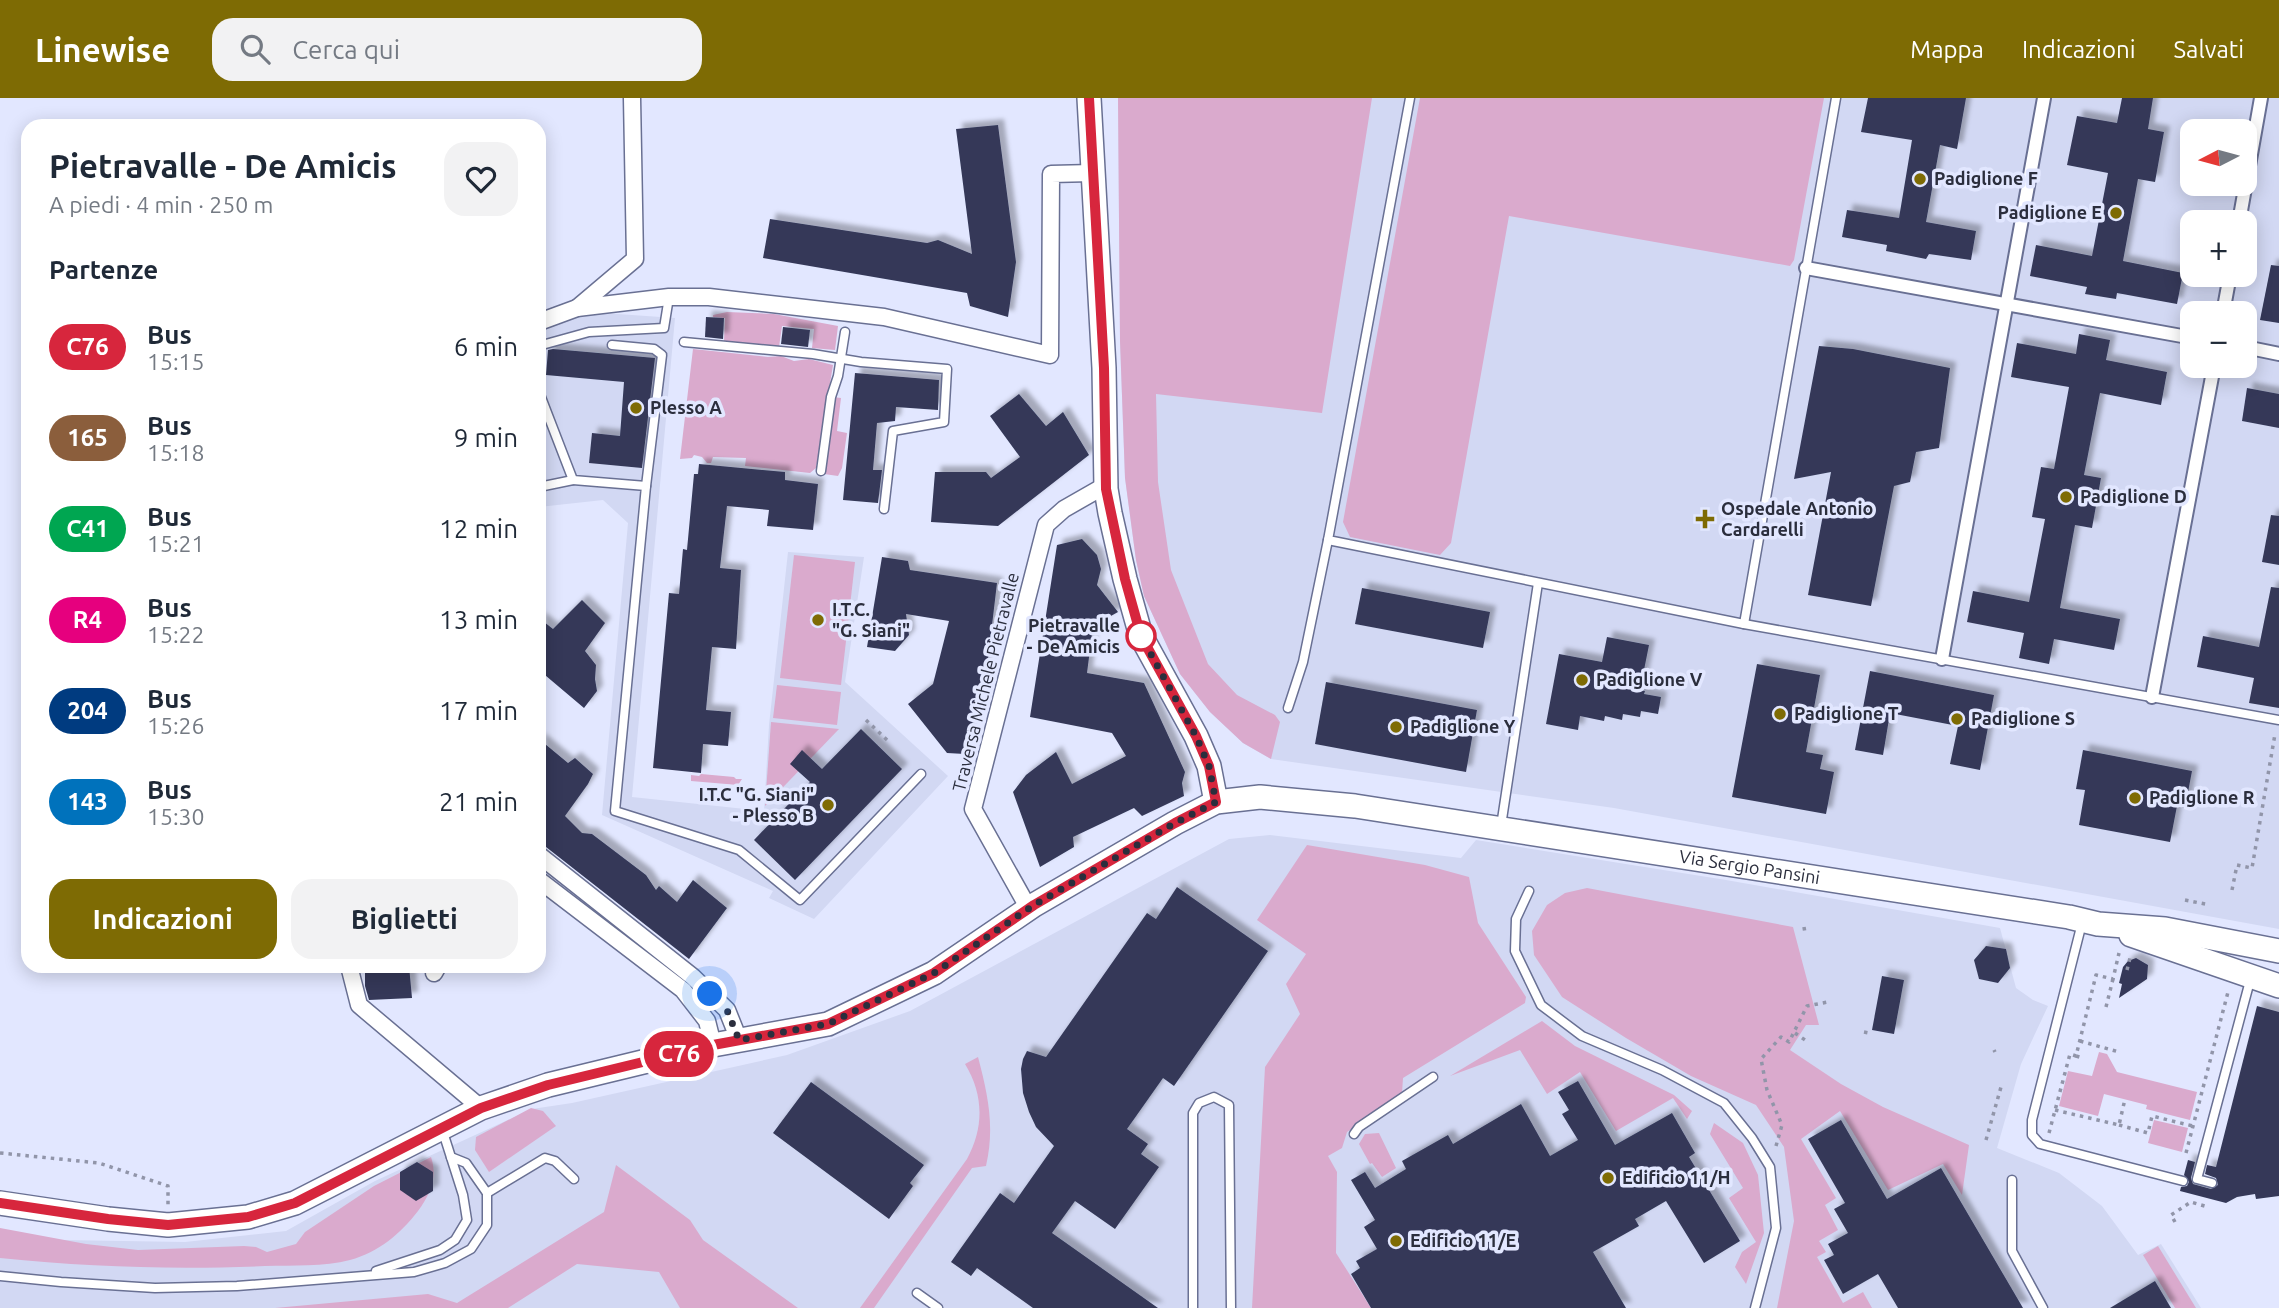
<!DOCTYPE html>
<html lang="it">
<head>
<meta charset="utf-8">
<style>
  :root { --surface:#fff; --page:#f2f2f3; --text:#1f2937; --muted:#747a83; --accent:#7e6b04 }
  body { margin:0; font-family:Ubuntu,sans-serif; background:var(--page); color:var(--text); height:100vh; display:flex; flex-direction:column; font-size:26px; white-space:nowrap }
  * { box-sizing:border-box; margin:0 }
  p { font-size:23px; color:var(--muted) }
  .icon { flex:none; width:38px; height:38px; fill:none; stroke:currentColor; stroke-width:2; stroke-linecap:round; stroke-linejoin:round }
  .map { position:relative; flex:1; overflow:hidden }
  .sheet { position:absolute; left:21px; top:21px; width:525px; height:854px; display:flex; flex-direction:column; background:var(--surface); border-radius:21px; box-shadow:0 4px 18px #0003 }
  .sheet>* { flex:none }
  .badge { padding:0 14px; border-radius:23px; font-size:24px; line-height:46px }
  .needle { width:46px; rotate:264deg }
  .tools { position:absolute; left:2180px; top:21px; display:grid; gap:14px }
  .tools a { display:grid; place-items:center; width:77px; height:77px; border-radius:14px; background:var(--surface); box-shadow:0 4px 18px #0003; font-size:35px }
  .you { position:absolute; width:35px; height:35px; margin:-18px; border:5px solid #fff; border-radius:50%; background:#1a73e8; box-shadow:0 0 0 10px #1a73e833 }
  .map>.badge { position:absolute; translate:-50% -50%; box-shadow:0 0 0 4px #fff }
  h2 { padding:0 28px; font-size:26px; line-height:63px }
  .round { display:grid; place-items:center; flex:none; width:74px; height:74px; border-radius:21px; background:var(--page) }
  .overview { display:flex; align-items:center; justify-content:space-between; height:119px; padding:0 28px }
  h1 { font-size:33px; font-weight:600; line-height:52px }
  .cta { display:flex; gap:14px; margin-top:auto; padding:14px 28px }
  .cta a { flex:1; height:80px; border-radius:21px; background:var(--accent); color:#fff; font-size:28px; font-weight:600; line-height:80px; text-align:center }
  .cta a+a { background:var(--page); color:var(--text) }
  ul { padding:0; list-style:none }
  li { display:flex; align-items:center; gap:21px; height:91px; padding:0 28px }
  li div { flex:1 }
  li b { display:block; font-size:26px }
  li em { font-style:normal }
  li .badge { min-width:77px; font-weight:700; text-align:center }
  header { display:flex; align-items:center; gap:42px; box-sizing:border-box; height:98px; padding:0 35px; background:var(--accent); color:#fff }
  header strong { font-size:33px }
  nav { display:flex; gap:38px; margin-inline-start:auto; font-size:24px }
  .search { width:490px; height:63px; background:var(--page); display:flex; align-items:center; gap:18px; box-sizing:border-box; padding:0 24px; border-radius:21px; color:var(--muted); font-size:26px }
  .map>svg:first-child { display:block }
  .built { fill:#d2d8f3; fill-rule:evenodd }
  .green { fill:#daaacd }
  .building { fill:#343959; filter:url(#shadow) }
  .lines { fill:none; stroke-linecap:round; stroke-linejoin:round }
  .service-casing { stroke:#697093; stroke-width:11 }
  .pedestrian-casing { stroke:#697093; stroke-width:16 }
  .minor-casing { stroke:#697093; stroke-width:19 }
  .secondary-casing { stroke:#697093; stroke-width:26 }
  .path { stroke:#9195a9; stroke-width:3.5; stroke-dasharray:3.5 5; stroke-linecap:butt }
  .service { stroke:#fff; stroke-width:8 }
  .pedestrian { stroke:#fff; stroke-width:12 }
  .minor { stroke:#fff; stroke-width:16 }
  .secondary { stroke:#fff; stroke-width:23 }
  .line-casing { stroke:#fff; stroke-width:16 }
  .line { stroke:#d7263d; stroke-width:10 }
  .walk { stroke:#2b2e3d; stroke-width:7; stroke-dasharray:0 12.6 }
  .poi-dot { fill:#7e6b04; stroke:#e2e7ff; stroke-width:2.5 }
  .stop-dot { fill:#fff; stroke:#d7263d; stroke-width:3.5 }
  .labels { text-anchor:middle; stroke-width:7; stroke-linejoin:round; paint-order:stroke }
  .poi-label { font-size:18px; font-weight:bold; fill:#2b2e3d; stroke:#e2e7ff; text-anchor:start }
  .stop-label { font-size:18px; font-weight:bold; fill:#2b2e3d; stroke:#e2e7ff; text-anchor:end }
  .street-label { font-size:18px; fill:#2b2e3d; stroke:#e2e7ff }
</style>
</head>
<body>
<header>
<strong>Linewise</strong>
<div class="search"><svg class="icon" aria-label="search" viewBox="0 0 24 24"><circle cx="10" cy="10" r="6"/><path d="M15 15l6 6"/></svg>Cerca qui</div>
<nav><a>Mappa</a><a>Indicazioni</a><a>Salvati</a></nav>
</header>
<div class="map">
<svg width="2279" height="1210" viewBox="0 0 2279 1210">
  <defs>
    <filter id="shadow"><feDropShadow dx="6" dy="-6" stdDeviation="2" flood-color="#0004"/></filter>
  </defs>
  <rect width="100%" height="100%" fill="#e2e7ff"/>
  <g class="built">
    <path d="M1118 0H2279V831L1614 710 1271 661 1243 645 1210 614 1180 576 1144 498 1136 462 1125 380 1120 243ZM2193 33H2245V86H2193ZM2193 124H2245V177H2193ZM2193 215H2245V268H2193Z"/>
    <path d="M603 215 675 220 632 699 764 713 769 627 788 454 864 459 845 584 948 678 814 821 769 800 773 793 602 717 628 425 603 402 539 409V234L576 218Z"/>
    <path d="M1270 737 1461 760 1476 742 1726 782 2000 830 2016 890 2033 902 2048 908 2021 966 1997 1050 2059 1075 2102 1108 2138 1157 2161 1146 2201 1210H0V1141L185 1144 286 1133 375 1083 532 1011 572 1005 787 957 910 913 1229 741Z"/>
  </g>
  <g class="green">
    <path d="M1118 0H1372L1322 315 1156 296 1158 384 1171 472 1208 566 1237 597 1275 617 1280 624 1271 661 1243 645 1210 614 1180 576 1144 498 1136 462 1125 380 1120 243Z"/>
    <path d="M1420 0H1824L1794 162 1790 168 1509 118 1451 445 1440 457 1350 439 1343 424Z"/>
    <path d="M727 214 774 216 838 228 835 252 812 250 814 231 782 228 779 249 724 243 725 220 713 219V217Z"/>
    <path d="M693 251 768 259 781 258 794 263 809 261 833 267 816 370 810 375 745 368 746 360 713 359 711 365H707L702 359 694 357 692 360 680 361Z"/>
    <path d="M833 299 841 300 837 333 847 335 842 370 838 378 824 376Z"/>
    <path d="M794 457 855 464 841 587 780 580Z"/>
    <path d="M777 587 841 594 837 627 773 620Z"/>
    <path d="M771 624 839 631 765 708Z"/>
    <path d="M701 676 734 679 736 681H742L738 687 691 683V677L699 678Z"/>
    <path d="M1307 747 1425 767 1469 779 1478 825 1526 899 1525 905 1403 980 1402 995 1347 1034 1342 1050 1328 1058 1337 1074 1336 1155 1371 1210H1252L1265 969 1300 916 1286 886 1306 856 1257 822Z"/>
    <path d="M1587 790 1793 829 1819 927H1806L1790 952 1841 986 1883 1009 1969 1047 1962 1097 1943 1066 1888 1092 1840 1013 1801 1041 1836 1100 1825 1107 1838 1132 1819 1143 1826 1154 1817 1159 1843 1205 1863 1194 1872 1210H1777L1794 1123 1784 1049 1756 1007 1691 978 1626 940 1562 899 1534 857 1532 833 1547 807 1565 795Z"/>
    <path d="M1542 923 1575 948 1674 997 1692 1013 1687 1021 1673 1000 1616 1033 1580 974 1547 996 1520 952 1450 978Z"/>
    <path d="M2099 954 2107 956 2117 974 2197 994 2190 1022 2146 1011 2147 1007 2104 996 2098 1018 2059 1008 2068 973 2092 978Z"/>
    <path d="M978 959C988 997 995 1029 986 1068L972 1070 874 1210H860L967 1061C984 1030 984 997 965 966Z"/>
    <path d="M531 1010 543 1013 556 1028 489 1074 475 1052 476 1039Z"/>
    <path d="M2154 1022 2188 1030 2182 1054 2148 1045Z"/>
    <path d="M1714 1025 1743 1045 1758 1077 1764 1135 1746 1186 1735 1169 1742 1154 1756 1144 1729 1100 1743 1090 1710 1036Z"/>
    <path d="M1379 1035 1396 1070 1382 1079 1372 1065 1370 1066 1359 1046 1365 1036Z"/>
    <path d="M431 1059C438 1079 430 1097 418 1113 400 1136 379 1154 350 1162 324 1169 292 1167 265 1168 175 1172 90 1169 0 1160V1130L86 1146 138 1152 244 1148 256 1149 267 1154 296 1146 305 1134 374 1088Z"/>
    <path d="M616 1067 690 1122 703 1142 798 1210H680L659 1174 577 1166 508 1210H275L428 1196 457 1205 604 1114Z"/>
    <path d="M2158 1148 2196 1210H2175L2143 1157Z"/>
  </g>
  <g class="building">
    <path d="M1868 0H1966L1957 51 1940 47 1926 124 1976 133 1971 162 1929 156 1926 161 1886 153 1887 147 1842 139 1847 112 1899 120 1912 42 1861 34Z"/>
    <path d="M2122 0H2153L2148 31 2164 34 2155 84 2138 81 2123 163 2183 175 2177 206 2117 195 2116 201 2085 196 2087 189 2030 178 2036 147 2092 158 2108 75 2067 67 2077 18 2117 25Z"/>
    <path d="M998 27 1016 164 1008 219 970 208 967 195 763 160 770 121 927 145 938 142 972 156 956 31Z"/>
    <path d="M2271 167 2279 168V225L2260 222Z"/>
    <path d="M706 219 724 220 723 241 705 239Z"/>
    <path d="M783 229 810 232 808 249 781 246Z"/>
    <path d="M2079 236 2110 242 2106 262 2167 274 2161 307 2100 295 2084 377 2101 380 2092 430 2075 427 2060 510 2120 521 2114 552 2054 541 2049 566 2019 560 2024 535 1967 524 1973 493 2029 504 2045 421 2032 419 2041 369 2054 371 2069 289 2011 279 2017 245 2076 256Z"/>
    <path d="M1819 248 1853 251 1950 270 1939 350 1916 354 1910 384 1894 388 1871 508 1808 497 1831 374 1794 381Z"/>
    <path d="M553 251 655 260 642 370 589 365 592 335 620 338 624 284 546 277 548 252Z"/>
    <path d="M855 275 939 282 938 312 896 309 895 323 877 325 873 372H882L878 405 843 402Z"/>
    <path d="M2247 290 2279 296V330L2242 323Z"/>
    <path d="M1019 296 1046 328 1063 314 1089 357 998 428 931 424 935 374H986L991 380 1020 359 990 318Z"/>
    <path d="M699 366 785 374V382L818 386 813 432 767 428 769 412 727 408 720 470 741 472 736 551 712 549 706 612 731 614 728 648 703 646 701 675 653 670 669 495 679 496 683 451 687 452 694 376H698Z"/>
    <path d="M2271 417 2279 418V467L2262 464Z"/>
    <path d="M1082 441 1097 457 1101 471 1097 487 1118 514 1093 528 1087 575 1144 585 1185 674 1182 685 1184 698 1142 718 1134 710 1073 739 1074 749 1040 769 1013 694 1026 677 1056 654 1072 686 1126 658 1112 635 1030 619 1057 447Z"/>
    <path d="M882 459 908 463 910 472 997 485 988 561 965 656 947 655 908 606 933 586 949 523 906 516 909 537 895 553 867 549Z"/>
    <path d="M2271 489 2279 490V610L2249 605 2254 580 2197 569 2203 538 2259 549Z"/>
    <path d="M1362 490 1490 514 1483 550 1355 526Z"/>
    <path d="M582 502 605 525 585 553 596 567 595 581 597 593 584 610 539 572V520L553 531Z"/>
    <path d="M1607 539 1649 547 1640 592 1645 593 1644 596 1661 599 1658 616 1641 613 1640 619 1623 616 1622 622 1605 618 1604 623 1580 618 1578 632 1546 626 1559 556 1602 564Z"/>
    <path d="M1757 566 1820 577 1806 654 1823 657 1820 671 1834 674 1826 716 1732 699Z"/>
    <path d="M1870 573 1994 597 1980 672 1950 666 1958 628 1890 615 1883 657 1855 652Z"/>
    <path d="M1326 584 1477 612 1466 674 1315 646Z"/>
    <path d="M861 631 902 671 795 782 754 742 810 684 790 666 802 652 822 671Z"/>
    <path d="M539 641 568 665 575 660 593 676 588 686 565 718 582 735 592 736 646 777 656 792 659 788 677 804 693 782 727 810 689 861 546 749 539 747Z"/>
    <path d="M2083 652 2192 673 2185 710 2177 708 2170 744 2079 727 2085 692 2076 691Z"/>
    <path d="M1177 789 1268 853 1174 988 1163 980 1127 1031 1148 1046 1141 1056 1159 1069 1115 1131 1075 1103 1052 1135 1158 1210H1033L977 1170 971 1178 951 1164 1000 1095 1014 1105 1054 1048 1036 1029 1029 1014 1023 995 1021 971 1023 961 1027 953 1046 959 1147 815 1156 821Z"/>
    <path d="M1986 848 2006 851 2010 870 1998 885 1979 881 1974 862Z"/>
    <path d="M2136 860 2148 867 2147 881 2119 900 2122 886 2119 885 2123 869 2128 863Z"/>
    <path d="M365 868H409L412 900 369 902 365 888Z"/>
    <path d="M1882 878 1904 882 1894 936 1872 932Z"/>
    <path d="M2257 908 2279 914V1098L2256 1101 2255 1096 2237 1099 2226 1105 2180 1093 2181 1089 2187 1088 2189 1084 2184 1077 2188 1062 2195 1064 2191 1080 2193 1086 2211 1091 2218 1087 2216 1080 2205 1076 2207 1067 2216 1069Z"/>
    <path d="M1578 983 1615 1047 1672 1015 1695 1055 1689 1059 1740 1143 1704 1165 1666 1103 1635 1121 1639 1128 1593 1154 1626 1210H1371L1351 1176 1360 1170 1356 1163 1377 1151 1364 1129 1375 1122 1351 1082 1365 1074 1375 1090 1406 1071 1402 1063 1448 1037 1453 1046 1521 1006 1550 1058 1578 1042 1562 1016 1569 1012 1558 994Z"/>
    <path d="M811 984 924 1067 910 1085 913 1088 889 1121 773 1035Z"/>
    <path d="M1841 1022 1887 1101 1941 1070 2023 1210H1898L1878 1176 1843 1196 1824 1162 1834 1157 1828 1146 1848 1135 1834 1111 1845 1105 1808 1041Z"/>
    <path d="M417 1064 433 1074V1093L416 1103 400 1092V1074Z"/>
    <path d="M2155 1183 2171 1210H2110Z"/>
  </g>
  <g class="lines">
    <g class="service-casing">
      <g id="service">
        <path d="M1410 0 1328 442 1744 526 2279 622"/>
        <path d="M684 244 813 256 861 264 947 271 944 324 893 333 884 411"/>
        <path d="M612 247 654 251 662 257 646 388"/>
        <path d="M539 252 542 247 589 234 664 230 669 199"/>
        <path d="M539 294 573 382 646 388 615 713 739 752 800 802 921 676"/>
        <path d="M821 373 831 299 838 278 845 234"/>
        <path d="M539 389 573 382"/>
        <path d="M1744 526 1836 0"/>
        <path d="M1288 610 1303 564 1328 442"/>
        <path d="M1501 728 1538 485"/>
        <path d="M1529 793 1516 821 1515 853 1541 907 1582 938 1662 972 1724 1005 1752 1040 1770 1069 1776 1130 1755 1210"/>
        <path d="M2082 825 2032 1022V1037L2040 1046 2183 1083"/>
        <path d="M1354 1036 1359 1029 1433 979"/>
        <path d="M2012 1082V1153L2043 1210"/>
        <path d="M2212 1085 2197 1081 2251 879"/>
        <path d="M487 1095 545 1060 555 1063 574 1081"/>
        <path d="M376 1173 440 1152 455 1142 467 1122 463 1097 442 1031"/>
        <path d="M0 1178 61 1184 155 1190 237 1188 414 1174 445 1165 471 1151 487 1127V1095L466 1065 451 1059"/>
        <path d="M917 1195 938 1210"/>
        <path d="M1193 1210V1015L1199 1005 1214 999 1229 1007 1231 1210"/>
      </g>
    </g>
    <g class="pedestrian-casing">
      <g id="pedestrian">
        <path d="M2239 124 2261 0"/>
        <path d="M1806 170 2193 240"/>
        <path d="M2223 215 2230 177"/>
        <path d="M2245 249 2279 256"/>
        <path d="M1942 561 2044 0"/>
        <path d="M2152 599 2214 268"/>
      </g>
    </g>
    <g class="minor-casing">
      <g id="minor">
        <path d="M577 210 635 161 632 0"/>
        <path d="M539 224 577 210 669 199H709L884 219 1050 257 1051 76 1092 75"/>
        <path d="M539 757 693 879 727 912 739 942"/>
        <path d="M539 782 683 892 707 923 713 947"/>
        <path d="M1029 811 973 711 1046 427 1064 411 1106 387"/>
        <path d="M349 868 359 907 481 1010"/>
        <path d="M434 875 438 868"/>
      </g>
    </g>
    <g class="secondary-casing">
      <g id="secondary">
        <path d="M1089 0 1104 270 1106 391 1110 415 1125 481 1141 538 1196 638 1209 668 1216 704"/>
        <path d="M2131 837 2279 888"/>
        <path id="s1" d="M0 1105 108 1121 168 1127 248 1119 295 1105 481 1010 548 987 713 947 828 926 934 875 1034 807 1175 725 1216 704 1260 699 1355 708 2069 819 2098 826 2165 831 2279 853"/>
      </g>
    </g>
    <g class="path">
      <path d="M866 622 887 642"/>
      <path d="M2232 792 2237 767 2252 770 2275 636"/>
      <path d="M2185 802 2210 807"/>
      <path d="M1804 829 1805 835"/>
      <path d="M2127 872 2130 860"/>
      <path d="M2106 909 2113 881"/>
      <path d="M1864 934 1869 935"/>
      <path d="M1795 935 1808 944"/>
      <path d="M2080 943 2119 954"/>
      <path d="M1994 952 1995 954"/>
      <path d="M2076 958 2083 960"/>
      <path d="M2055 1012 2119 1027 2125 1001"/>
      <path d="M2119 1027 2148 1035 2152 1018 2193 1028"/>
      <path d="M2049 1035 2070 956 2076 958 2096 877 2113 881 2119 855"/>
      <path d="M1986 1042 2001 989"/>
      <path d="M1776 1048 1782 1027 1767 992 1761 961 1781 939 1789 944 1807 908 1828 904"/>
      <path d="M0 1055 99 1065 168 1088V1107"/>
      <path d="M2186 1055 2228 894"/>
      <path d="M2175 1124 2171 1117 2191 1104 2208 1109"/>
    </g>
    <use href="#service" class="service"/>
    <use href="#pedestrian" class="pedestrian"/>
    <use href="#minor" class="minor"/>
    <use href="#secondary" class="secondary"/>
  </g>
  <g class="lines">
    <g class="line-casing">
      <path id="line" d="M0 1105 108 1121 168 1127 248 1119 295 1105 481 1010 548 987 713 947 828 926 934 875 1034 807 1175 725 1216 704 1209 668 1196 638 1141 538 1125 481 1106 391 1104 270 1089 0"/>
    </g>
    <use href="#line" class="line"/>
    <path class="walk" d="M710 896 727 912 739 942 828 926 934 875 1034 807 1175 725 1216 704 1209 668 1196 638 1141 538"/>
  </g>
  <g class="poi-dot">
    <circle cx="1920" cy="81" r="7"/>
    <circle cx="2116" cy="115" r="7"/>
    <circle cx="636" cy="310" r="7"/>
    <circle cx="2066" cy="399" r="7"/>
    <path d="M1701.5 410.5h7v7h7v7h-7v7h-7v-7h-7v-7h7z"/>
    <circle cx="818" cy="522" r="7"/>
    <circle cx="1582" cy="582" r="7"/>
    <circle cx="1780" cy="616" r="7"/>
    <circle cx="1957" cy="621" r="7"/>
    <circle cx="1396" cy="629" r="7"/>
    <circle cx="2135" cy="700" r="7"/>
    <circle cx="828" cy="707" r="7"/>
    <circle cx="1608" cy="1080" r="7"/>
    <circle cx="1396" cy="1143" r="7"/>
  </g>
  <circle class="stop-dot" cx="1141" cy="538" r="14"/>
  <g class="labels">
    <g class="poi-label">
      <text x="1934" y="87">Padiglione F</text>
      <text x="2102" y="121" text-anchor="end">Padiglione E</text>
      <text x="650" y="316">Plesso A</text>
      <text x="2080" y="405">Padiglione D</text>
      <text x="1721" y="417">Ospedale Antonio<tspan x="1721" dy="21">Cardarelli</tspan></text>
      <text x="832" y="518">I.T.C.<tspan x="832" dy="21">"G. Siani"</tspan></text>
      <text x="1596" y="588">Padiglione V</text>
      <text x="1794" y="622">Padiglione T</text>
      <text x="1971" y="627">Padiglione S</text>
      <text x="1410" y="635">Padiglione Y</text>
      <text x="814" y="703" text-anchor="end">I.T.C "G. Siani"<tspan x="814" dy="21">- Plesso B</tspan></text>
      <text x="2149" y="706">Padiglione R</text>
      <text x="1622" y="1086">Edificio 11/H</text>
      <text x="1410" y="1149">Edificio 11/E</text>
    </g>
    <g class="stop-label">
      <text x="1120" y="534">Pietravalle<tspan x="1120" dy="21">- De Amicis</tspan></text>
    </g>
    <g class="street-label">
      <text transform="translate(986 584) rotate(-76)" y="6">Traversa Michele Pietravalle</text>
      <text dy="6" stroke="none"><textPath href="#s1" startOffset="1852">Via Sergio Pansini</textPath></text>
    </g>
  </g>
</svg>
<div class="tools">
<a><svg class="needle" viewBox="-14 -14 28 28"><path d="M0-13l5 13h-10z" fill="#e53935"/><path d="M0 13l5-13h-10z" fill="#747a83"/></svg></a>
<a>+</a>
<a>−</a>
</div>
<div class="you" style="left:710px;top:896px"></div>
<b class="badge" style="left:679px;top:956px;background:#d7263d;color:#fff">C76</b>
<section class="sheet">
<div class="overview"><div><h1>Pietravalle - De Amicis</h1><p>A piedi · 4 min · 250 m</p></div><a class="round"><svg class="icon" aria-label="heart" viewBox="0 0 24 24"><path d="M12 20l-8-8c-3-5 5-10 8-4 3-6 11-1 8 4z"/></svg></a></div>
<h2>Partenze</h2>
<ul>
<li><span class="badge" style="background:#d7263d;color:#fff">C76</span><div><b>Bus</b><p>15:15</p></div><em>6 min</em></li>
<li><span class="badge" style="background:#8b5e3c;color:#fff">165</span><div><b>Bus</b><p>15:18</p></div><em>9 min</em></li>
<li><span class="badge" style="background:#00a651;color:#fff">C41</span><div><b>Bus</b><p>15:21</p></div><em>12 min</em></li>
<li><span class="badge" style="background:#e6007e;color:#fff">R4</span><div><b>Bus</b><p>15:22</p></div><em>13 min</em></li>
<li><span class="badge" style="background:#003b80;color:#fff">204</span><div><b>Bus</b><p>15:26</p></div><em>17 min</em></li>
<li><span class="badge" style="background:#0072bc;color:#fff">143</span><div><b>Bus</b><p>15:30</p></div><em>21 min</em></li>
</ul>
<div class="cta"><a>Indicazioni</a><a>Biglietti</a></div>
</section>
</div>
</body>
</html>
